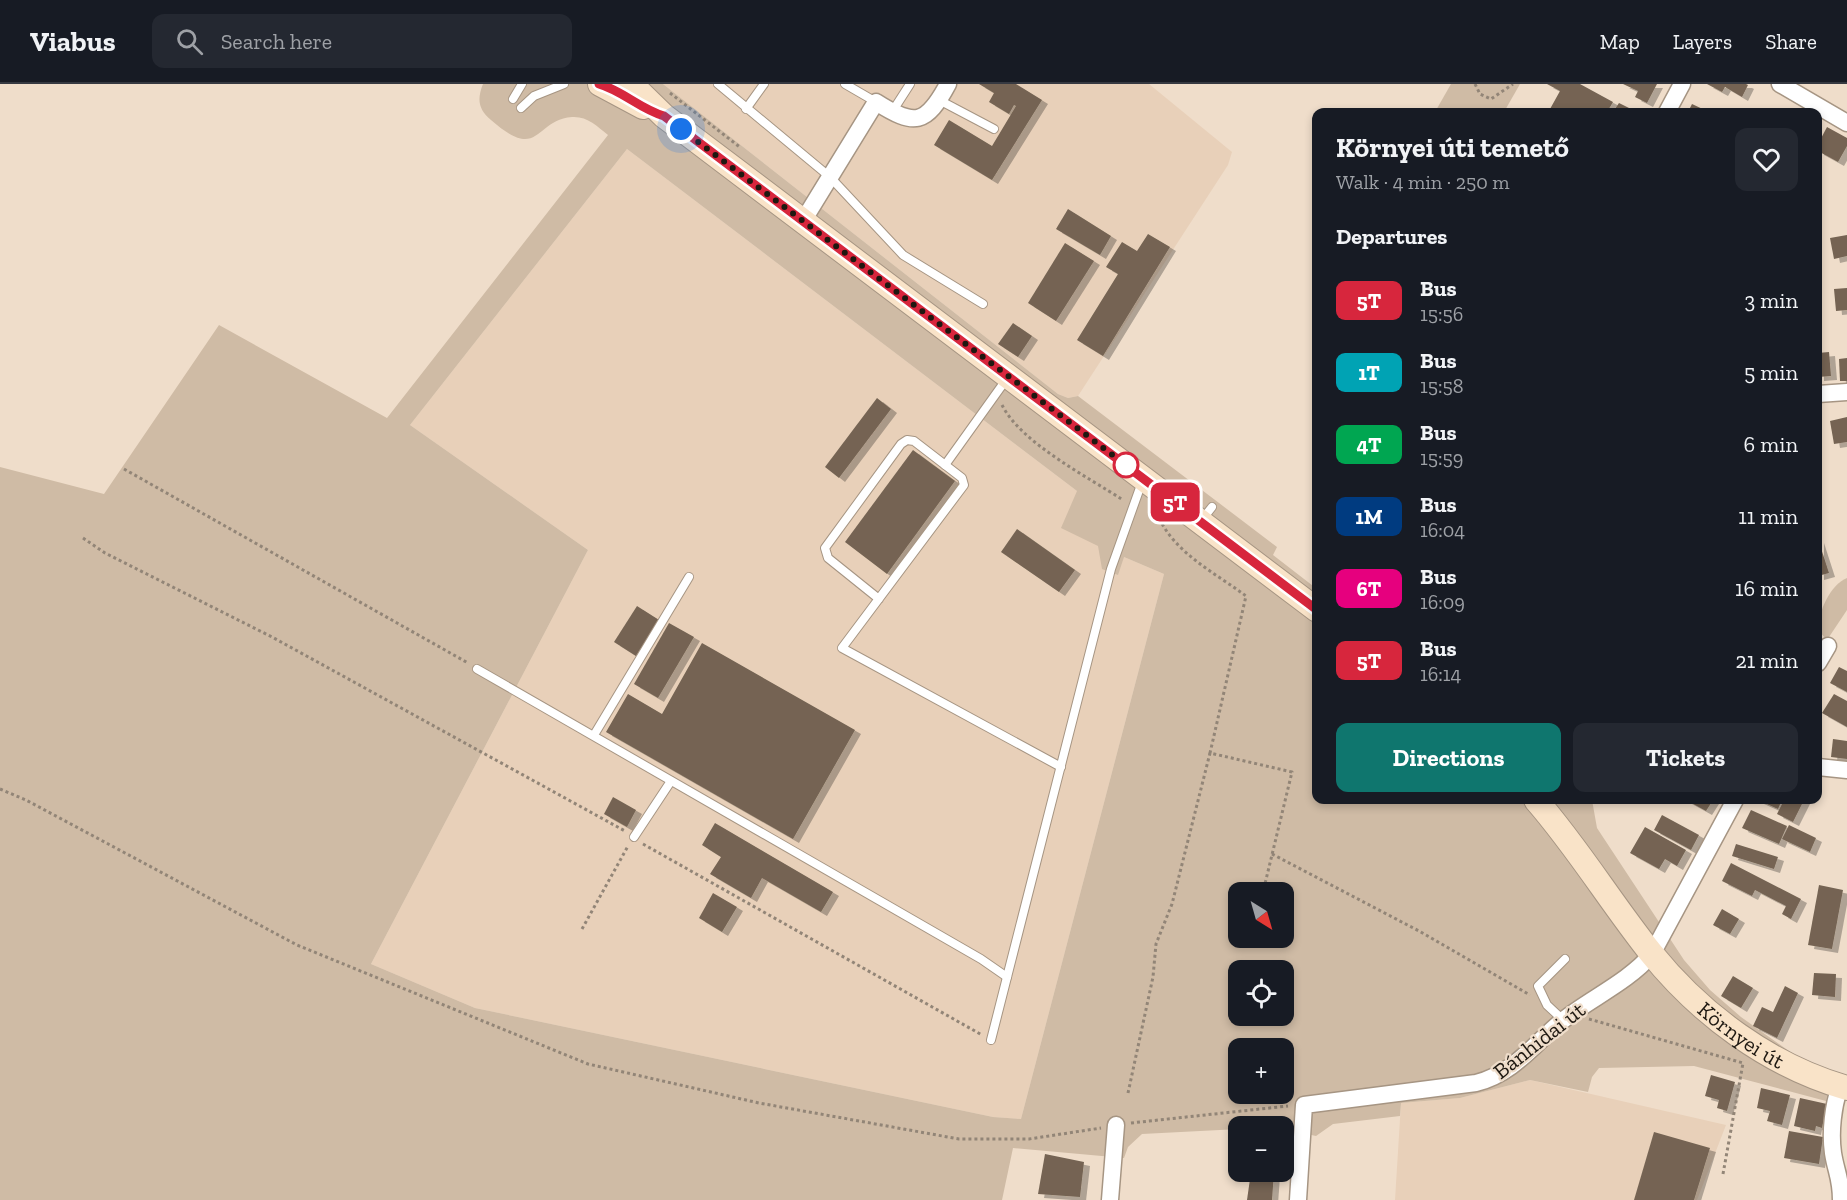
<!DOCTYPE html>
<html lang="en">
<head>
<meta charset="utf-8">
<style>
  :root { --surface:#171b24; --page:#242831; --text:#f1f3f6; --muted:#9ea1a6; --line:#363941; --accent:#0f766e }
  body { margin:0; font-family:"Zilla Slab",serif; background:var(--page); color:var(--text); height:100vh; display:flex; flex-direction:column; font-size:22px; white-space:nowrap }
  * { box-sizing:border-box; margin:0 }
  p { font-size:20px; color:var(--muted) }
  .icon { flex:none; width:33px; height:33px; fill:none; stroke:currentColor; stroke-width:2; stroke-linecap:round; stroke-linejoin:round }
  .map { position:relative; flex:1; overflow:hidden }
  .drawer { position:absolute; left:1312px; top:24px; width:510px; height:696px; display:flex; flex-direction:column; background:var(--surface); border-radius:12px; box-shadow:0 3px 9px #0003 }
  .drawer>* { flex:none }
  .badge { padding:0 12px; border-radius:9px; font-size:21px; line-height:39px }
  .needle { width:39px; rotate:143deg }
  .fabs { position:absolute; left:1228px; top:798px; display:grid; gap:12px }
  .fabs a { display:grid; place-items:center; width:66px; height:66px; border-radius:12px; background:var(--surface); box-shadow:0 3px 9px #0003; font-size:30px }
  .you { position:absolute; width:30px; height:30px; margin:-15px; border:4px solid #fff; border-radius:50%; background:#1a73e8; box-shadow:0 0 0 9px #1a73e833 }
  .map>.badge { position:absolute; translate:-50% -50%; box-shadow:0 0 0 3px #fff }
  h2 { padding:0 24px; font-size:22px; line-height:54px }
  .round { display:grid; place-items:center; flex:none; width:63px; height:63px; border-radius:12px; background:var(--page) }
  .headline { display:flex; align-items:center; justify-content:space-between; height:102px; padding:0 24px }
  h1 { font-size:28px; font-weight:700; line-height:45px }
  .cta { display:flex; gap:12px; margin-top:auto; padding:12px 24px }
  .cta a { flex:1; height:69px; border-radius:12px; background:var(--accent); color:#fff; font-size:24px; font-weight:700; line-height:69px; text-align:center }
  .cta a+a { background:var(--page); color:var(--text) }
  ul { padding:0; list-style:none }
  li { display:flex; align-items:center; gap:18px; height:72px; padding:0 24px }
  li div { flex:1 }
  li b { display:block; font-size:22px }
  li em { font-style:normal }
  li .badge { min-width:66px; font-weight:700; text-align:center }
  header { display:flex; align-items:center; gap:36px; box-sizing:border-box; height:84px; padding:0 30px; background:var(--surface); border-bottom:2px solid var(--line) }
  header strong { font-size:28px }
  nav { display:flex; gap:33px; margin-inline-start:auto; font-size:21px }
  .search { width:420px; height:54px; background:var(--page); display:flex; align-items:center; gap:15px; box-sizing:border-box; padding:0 21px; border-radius:12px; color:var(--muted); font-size:22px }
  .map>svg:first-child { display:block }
  .built { fill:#e8d0b9 }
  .green { fill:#cfbba5; fill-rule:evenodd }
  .building { fill:#746453; filter:url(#shadow) }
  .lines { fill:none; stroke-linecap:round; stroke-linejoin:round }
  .service-casing { stroke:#a69583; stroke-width:10 }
  .minor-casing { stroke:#a69583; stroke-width:19 }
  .secondary-casing { stroke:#a69583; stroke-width:26 }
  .path { stroke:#928577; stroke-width:3; stroke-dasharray:3 3; stroke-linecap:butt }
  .service { stroke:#fff; stroke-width:8 }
  .minor { stroke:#fff; stroke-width:16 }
  .secondary { stroke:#f9e3c8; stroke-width:24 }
  .line-casing { stroke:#fff; stroke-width:14 }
  .line { stroke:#d7263d; stroke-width:9 }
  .walk { stroke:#1e1811; stroke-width:6; stroke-dasharray:0 10.8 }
  .stop-dot { fill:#fff; stroke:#d7263d; stroke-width:3 }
  .labels { text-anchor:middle; stroke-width:4.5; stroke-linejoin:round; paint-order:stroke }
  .street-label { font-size:22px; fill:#1e1811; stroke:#efddca }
</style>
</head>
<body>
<header>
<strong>Viabus</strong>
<div class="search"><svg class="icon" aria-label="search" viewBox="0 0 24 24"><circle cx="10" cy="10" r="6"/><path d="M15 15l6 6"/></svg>Search here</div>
<nav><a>Map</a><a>Layers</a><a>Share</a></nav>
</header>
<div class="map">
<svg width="1847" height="1116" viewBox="0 0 1847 1116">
  <defs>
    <filter id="shadow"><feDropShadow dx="6" dy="4" stdDeviation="0" flood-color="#0004"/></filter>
  </defs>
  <rect width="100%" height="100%" fill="#efddca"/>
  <g class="built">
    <path d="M663 0H1149L1232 68 1228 81 1078 312 1068 314 1058 310Z"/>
    <path d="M627 65 1077 407 1124 473 1164 490 1021 1035 993 1033 475 924 371 880 588 466 410 341Z"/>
    <path d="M1530 996 1726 1041 1697 1116H1395L1401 1019 1460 1014Z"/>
  </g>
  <g class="green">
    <path d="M483 0H663L1058 310 1068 314 1078 312 1277 463 1273 471 1317 505V716H1592L1597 744 1684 876 1710 906 1741 933 1796 972 1832 987 1826 1017 1694 982 1599 984 1592 993 1588 1008 1530 996 1460 1014 1401 1019 1400 1032 1333 1040 1316 1052 1284 1045V1042H1239V1045L1142 1050 1128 1063 1124 1074 1013 1064 1002 1116H0V383L104 410 219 241 387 334 608 51C597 42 587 32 572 33 534 36 540 79 491 36 478 25 477 15 483 0ZM627 65 1077 407 1061 444 1098 462 1102 485 1118 491 1124 473 1164 490 1021 1035 993 1033 475 924 371 880 588 466 410 341ZM1239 808H1284V854H1239ZM1239 886H1284V932H1239ZM1239 964H1284V1010H1239Z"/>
    <path d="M1451 0H1520L1504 28H1435Z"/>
    <path d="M1847 494V526L1827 556 1818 546C1818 528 1830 501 1847 494Z"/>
  </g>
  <g class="building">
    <path d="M979 0H1016L1042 16 992 96 934 61 949 36 992 62 1016 22 1014 21 1009 30 989 18 994 9Z"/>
    <path d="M1547 0H1580L1613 18 1607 28 1594 24 1592 28H1557L1550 25 1560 7Z"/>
    <path d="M1623 0H1657L1647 19 1635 13 1638 7Z"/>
    <path d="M1707 0H1746L1748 1 1742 13 1725 3 1722 8Z"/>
    <path d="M1619 19 1637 28H1613Z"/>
    <path d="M1692 20 1709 28H1688Z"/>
    <path d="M1827 43 1847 54V62L1838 78 1818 67V60Z"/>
    <path d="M1068 125 1111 152 1100 171 1056 145Z"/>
    <path d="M1148 150 1170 163 1103 272 1077 256 1118 190 1106 183 1122 158 1137 167Z"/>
    <path d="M1847 151V172L1834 175 1830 154Z"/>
    <path d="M1065 159 1094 177 1056 237 1028 219Z"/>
    <path d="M1847 204V226L1836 227 1834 205Z"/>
    <path d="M1013 239 1032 252 1018 273 998 260Z"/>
    <path d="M1829 268 1831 292 1818 293V269Z"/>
    <path d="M1847 274V297H1840L1839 275Z"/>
    <path d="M877 314 891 325 839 394 825 383Z"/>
    <path d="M1847 333V358L1834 360 1830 337Z"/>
    <path d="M913 366 955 397 887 490 845 458Z"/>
    <path d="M1017 445 1075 486 1059 508 1001 468Z"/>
    <path d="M1818 455 1829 489 1818 492Z"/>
    <path d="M637 522 659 536 636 572 614 558Z"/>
    <path d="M669 539 694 553 658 614 634 600Z"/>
    <path d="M702 559 855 646 793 755 606 648 628 610 662 630Z"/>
    <path d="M1839 583 1847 587V608L1830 599Z"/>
    <path d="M1834 610 1847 617V643L1822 629Z"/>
    <path d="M1833 655 1847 657V675L1831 673Z"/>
    <path d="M613 713 636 726 627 743 604 730Z"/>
    <path d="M1686 716H1713L1706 727Z"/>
    <path d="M1758 716H1782L1778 725Z"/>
    <path d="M1784 716H1804L1793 738 1777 730Z"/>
    <path d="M1751 726 1787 742 1779 760 1742 744Z"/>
    <path d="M1662 731 1699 751 1691 766 1654 746Z"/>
    <path d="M715 739 833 808 821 828 762 794 751 814 710 790 721 773 702 761Z"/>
    <path d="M1789 741 1816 754 1810 768 1782 755Z"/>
    <path d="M1645 743 1686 766 1677 782 1665 775 1659 785 1630 769Z"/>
    <path d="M1736 760 1778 773 1774 785 1732 772Z"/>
    <path d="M1731 779 1801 815 1791 835 1782 830 1786 822 1755 806 1752 812 1722 797Z"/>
    <path d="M1819 801 1843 806 1832 865 1808 861Z"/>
    <path d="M713 809 737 823 722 848 699 834Z"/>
    <path d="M1722 825 1739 835 1730 850 1713 841Z"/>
    <path d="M1814 889 1836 890 1835 913 1812 911Z"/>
    <path d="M1733 892 1753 904 1741 924 1721 912Z"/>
    <path d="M1785 902 1798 909 1777 954 1753 942 1762 923 1773 928Z"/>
    <path d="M1711 991 1735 998 1727 1027 1717 1024 1719 1016 1705 1012Z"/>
    <path d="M1761 1004 1790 1011 1782 1041 1767 1037 1770 1027 1757 1024Z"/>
    <path d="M1800 1014 1827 1020 1822 1044 1816 1042 1815 1047 1794 1042Z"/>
    <path d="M1789 1047 1823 1053 1819 1080 1784 1074Z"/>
    <path d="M1654 1048 1710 1064 1694 1116H1634Z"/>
    <path d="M1045 1070 1084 1078 1080 1113 1038 1110Z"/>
    <path d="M1251 1088H1274L1272 1116H1247Z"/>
  </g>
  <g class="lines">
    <g class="service-casing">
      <g id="service">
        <path d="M718 0 830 93 903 171 983 220"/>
        <path d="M845 0 876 18"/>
        <path d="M513 15 522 0"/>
        <path d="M939 16 994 45"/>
        <path d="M521 24 534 12 564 0"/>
        <path d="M746 25 764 0"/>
        <path d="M892 28 910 0"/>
        <path d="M945 381 1008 293"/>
        <path d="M1201 437 1212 423"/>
        <path d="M879 515 828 474 825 464 901 360 907 356 914 357 962 394 964 401 842 564 1061 683"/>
        <path d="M477 585 981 875 1007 893"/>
        <path d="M594 651 689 493"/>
        <path d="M634 753 671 697"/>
        <path d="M1563 936 1547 921 1538 902 1565 875"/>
        <path d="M991 956 1111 485 1142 398"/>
      </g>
    </g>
    <g class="minor-casing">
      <g id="minor">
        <path d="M1780 0 1847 39"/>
        <path d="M1667 28 1682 0"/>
        <path d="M803 137 876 18C915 43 926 41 948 0"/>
        <path d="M1818 310 1847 308"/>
        <path d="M1818 579 1828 562"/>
        <path d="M1818 683 1847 686"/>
        <path d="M1840 1002C1833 1022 1830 1048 1833 1069 1836 1088 1841 1094 1841 1116"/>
        <path d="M1110 1116 1116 1041"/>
        <path d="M1298 1116 1304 1021 1476 999C1513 990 1534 960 1562 937 1591 914 1628 898 1652 870L1735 716"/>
      </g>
    </g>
    <g class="secondary-casing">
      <g id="secondary">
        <path d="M600 0 643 23"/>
        <path d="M631 0 664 32 1317 526"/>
        <path id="s1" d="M1536 716C1578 764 1611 819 1651 869 1701 931 1770 982 1847 1004"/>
      </g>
    </g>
    <g class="path">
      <path d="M1475 0 1480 10 1491 15 1513 0"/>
      <path d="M670 9 741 64"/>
      <path d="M1002 321C1021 359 1088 393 1123 416"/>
      <path d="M124 385 468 579"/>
      <path d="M1157 429C1172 468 1214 488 1246 512L1210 669 1292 688 1263 808"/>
      <path d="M83 454 105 469 272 553 625 747"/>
      <path d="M0 705 26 716 297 861 588 980 759 1019 959 1055H1029L1101 1044"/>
      <path d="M643 760 982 951"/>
      <path d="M1272 770 1419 847 1530 911"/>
      <path d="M582 845 628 762"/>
      <path d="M1589 935 1743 979"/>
      <path d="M1128 1009 1153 893 1156 860 1172 820 1210 669"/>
      <path d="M1131 1039 1288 1022"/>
      <path d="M1723 1090 1743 979"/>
    </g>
    <use href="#service" class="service"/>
    <use href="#minor" class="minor"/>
    <use href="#secondary" class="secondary"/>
  </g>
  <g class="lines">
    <g class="line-casing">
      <path id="line" d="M599 0C623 7 640 25 664 32L1317 526"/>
    </g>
    <use href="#line" class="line"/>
    <path class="walk" d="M681 45 1126 381"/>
  </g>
  <circle class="stop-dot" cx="1126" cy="381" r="12"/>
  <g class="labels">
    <g class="street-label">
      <text dy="8" stroke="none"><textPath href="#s1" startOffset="314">Környei út</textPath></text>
      <text transform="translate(1539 956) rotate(-38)" y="8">Bánhidai út</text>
    </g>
  </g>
</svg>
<div class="fabs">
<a><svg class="needle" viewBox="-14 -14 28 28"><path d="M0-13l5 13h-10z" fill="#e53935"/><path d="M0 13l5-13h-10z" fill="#9ea1a6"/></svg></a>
<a><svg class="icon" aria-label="locate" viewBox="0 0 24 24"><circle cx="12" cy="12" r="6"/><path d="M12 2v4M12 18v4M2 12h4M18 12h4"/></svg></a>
<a>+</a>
<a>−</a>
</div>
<div class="you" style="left:681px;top:45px"></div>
<b class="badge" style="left:1175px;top:418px;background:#d7263d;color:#fff">5T</b>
<section class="drawer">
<div class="headline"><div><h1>Környei úti temető</h1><p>Walk · 4 min · 250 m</p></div><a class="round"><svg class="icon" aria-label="heart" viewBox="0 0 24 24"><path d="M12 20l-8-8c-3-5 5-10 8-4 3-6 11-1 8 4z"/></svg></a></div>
<h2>Departures</h2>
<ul>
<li><span class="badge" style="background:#d7263d;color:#fff">5T</span><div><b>Bus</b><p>15:56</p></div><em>3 min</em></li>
<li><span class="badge" style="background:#00a3b4;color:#fff">1T</span><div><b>Bus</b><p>15:58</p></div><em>5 min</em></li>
<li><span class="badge" style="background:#00a651;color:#fff">4T</span><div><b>Bus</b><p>15:59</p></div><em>6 min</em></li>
<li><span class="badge" style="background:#003b80;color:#fff">1M</span><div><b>Bus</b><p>16:04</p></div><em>11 min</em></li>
<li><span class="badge" style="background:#e6007e;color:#fff">6T</span><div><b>Bus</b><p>16:09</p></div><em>16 min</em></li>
<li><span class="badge" style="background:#d7263d;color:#fff">5T</span><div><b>Bus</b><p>16:14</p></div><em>21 min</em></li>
</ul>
<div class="cta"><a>Directions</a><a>Tickets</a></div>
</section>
</div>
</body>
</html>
